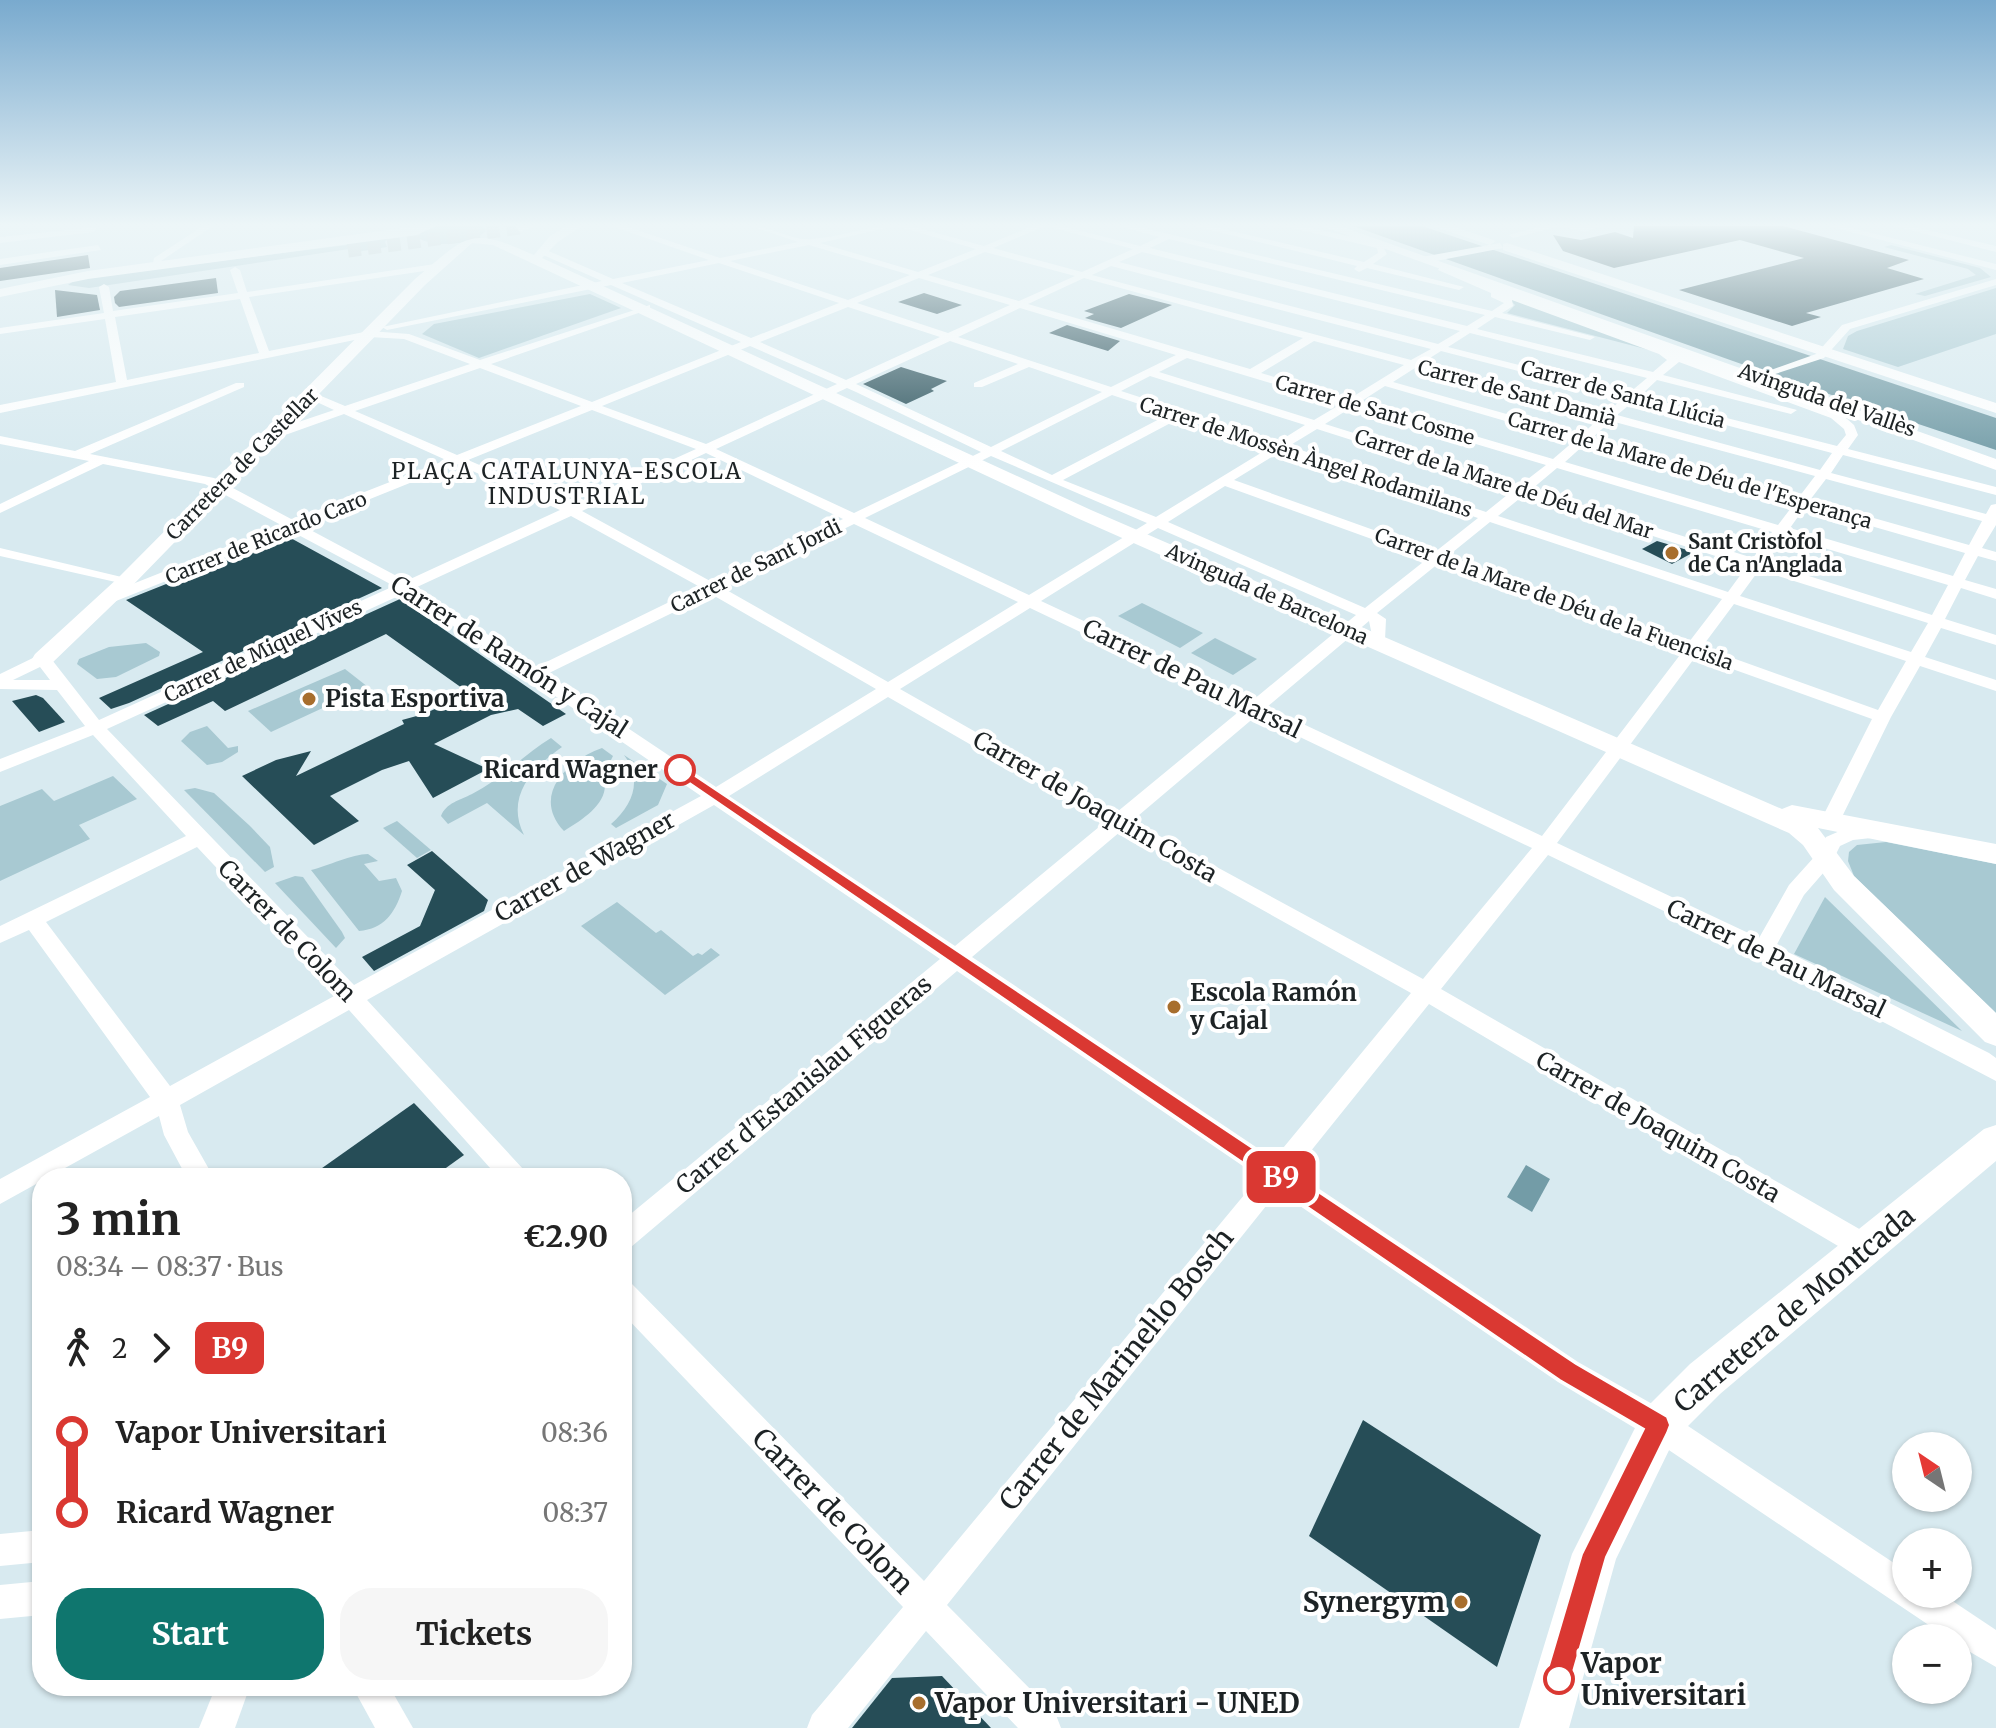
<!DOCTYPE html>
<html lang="en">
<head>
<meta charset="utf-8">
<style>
  :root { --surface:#fff; --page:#f6f6f6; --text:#222; --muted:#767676; --accent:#0f766e }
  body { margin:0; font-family:Merriweather,serif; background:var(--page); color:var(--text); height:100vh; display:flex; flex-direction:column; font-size:30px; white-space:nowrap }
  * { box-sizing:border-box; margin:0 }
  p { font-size:26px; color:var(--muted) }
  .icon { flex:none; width:44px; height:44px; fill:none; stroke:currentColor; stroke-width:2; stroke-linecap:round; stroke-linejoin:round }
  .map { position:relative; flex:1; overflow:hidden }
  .panel { position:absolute; left:32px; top:1168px; width:600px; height:528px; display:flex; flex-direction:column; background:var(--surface); border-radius:32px; box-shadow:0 2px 6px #0004 }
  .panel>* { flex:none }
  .badge { padding:0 16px; border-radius:12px; font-size:28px; line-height:52px }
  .needle { width:52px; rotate:325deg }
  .buttons { position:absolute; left:1892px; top:1432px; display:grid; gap:16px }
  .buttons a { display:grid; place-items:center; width:80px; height:80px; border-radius:50%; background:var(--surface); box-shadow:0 2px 6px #0004; font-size:40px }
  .map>.badge { position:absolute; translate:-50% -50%; box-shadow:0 0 0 4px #fff }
  .legs { display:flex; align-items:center; gap:12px; height:88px; padding:0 24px; font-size:26px }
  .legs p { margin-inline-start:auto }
  .head { display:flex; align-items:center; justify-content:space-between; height:136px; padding:0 24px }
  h1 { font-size:44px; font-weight:700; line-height:60px }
  .primary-button { display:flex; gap:16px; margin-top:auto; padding:16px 24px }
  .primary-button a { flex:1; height:92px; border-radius:32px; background:var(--accent); color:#fff; font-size:32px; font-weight:700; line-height:92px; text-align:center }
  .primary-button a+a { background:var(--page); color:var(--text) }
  ul { padding:0 24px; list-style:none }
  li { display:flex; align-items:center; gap:28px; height:80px; font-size:30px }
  li i { display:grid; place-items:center; width:12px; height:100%; margin:0 10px; background:currentColor }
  li i::after { content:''; width:20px; height:20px; margin:-10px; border:6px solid; border-radius:50%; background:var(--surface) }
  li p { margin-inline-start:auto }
  li:first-child i { background:linear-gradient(#0000 50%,currentColor 0) }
  li:last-child i { background:linear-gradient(currentColor 50%,#0000 0) }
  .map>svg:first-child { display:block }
  .green { fill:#a8c9d2 }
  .water { fill:#739ca7 }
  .building { fill:#264d57 }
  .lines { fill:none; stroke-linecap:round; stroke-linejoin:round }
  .secondary-tunnel { stroke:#b3c2c7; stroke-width:13; stroke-dasharray:13 7; stroke-linecap:butt }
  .street { fill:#fff; fill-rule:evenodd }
  .secondary { fill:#fff; fill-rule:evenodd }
  .line-1 { fill:#da3832; stroke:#fff; stroke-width:2 }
  .poi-dot { fill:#a76e2d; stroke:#fff; stroke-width:3 }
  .stop-1-dot { fill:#fff; stroke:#da3832; stroke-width:4 }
  .labels { text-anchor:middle; stroke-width:8; stroke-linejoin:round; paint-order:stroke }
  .far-street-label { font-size:20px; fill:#1d2325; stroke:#fff }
  .far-poi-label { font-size:20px; font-weight:bold; fill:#1d2325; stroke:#fff; text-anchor:start }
  .far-neighbourhood-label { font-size:22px; letter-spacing:2px; fill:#1d2325; stroke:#fff }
  .street-label { font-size:24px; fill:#1d2325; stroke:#fff }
  .poi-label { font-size:24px; font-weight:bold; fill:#1d2325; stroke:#fff; text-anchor:start }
  .stop-label { font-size:24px; font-weight:bold; fill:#1d2325; stroke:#fff; text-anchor:end }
  .near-street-label { font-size:28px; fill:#1d2325; stroke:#fff }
  .near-poi-label { font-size:28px; font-weight:bold; fill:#1d2325; stroke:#fff; text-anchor:end }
  .near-stop-label { font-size:28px; font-weight:bold; fill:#1d2325; stroke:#fff; text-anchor:start }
</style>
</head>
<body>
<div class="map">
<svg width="1996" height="1728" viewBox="0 0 1996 1728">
  <rect width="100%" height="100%" fill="#d8eaf0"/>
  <g class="green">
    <path d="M438 226H482L486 230C474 245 432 249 417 237L423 231Z"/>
    <path d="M389 237 385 242 387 247 351 253 349 249 89 288 68 285 76 279 347 245 346 242Z"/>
    <path d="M1891 245 1980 268 1991 277 1925 296 1915 294 1976 275 1968 269 1884 247Z"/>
    <path d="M1996 288V334L1898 367 1843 349 1848 336 1857 331Z"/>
    <path d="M590 294 621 308 479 358 422 334 434 324Z"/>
    <path d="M1508 298 1661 353 1507 313 1515 305Z"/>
    <path d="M1142 603 1203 633 1180 648 1118 616Z"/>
    <path d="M1215 638 1257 659 1233 675 1191 653Z"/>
    <path d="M146 643 160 652 159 656 116 677 97 679 77 664 79 659 109 647Z"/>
    <path d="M345 669 368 687 271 732 248 711Z"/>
    <path d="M207 726 228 748 238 746V752L222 762 207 765 181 741 190 732Z"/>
    <path d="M551 738 562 747C532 768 505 797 524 835L487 803 448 824 441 816C446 803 460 800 472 794 502 779 523 755 551 738Z"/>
    <path d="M602 748 613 756 609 764 600 768C617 798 587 817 564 831 531 796 566 761 602 748Z"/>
    <path d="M624 755 667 784 658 805 616 828 611 824C633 805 643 780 624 755Z"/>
    <path d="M113 776 137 799 79 825 90 839 0 881V806L42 789 54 801Z"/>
    <path d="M195 788 214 793 250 826 270 847 274 867 265 872 184 790Z"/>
    <path d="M397 821 431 850 417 858 383 828Z"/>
    <path d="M1886 842 1996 864V1013L1854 876 1848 861 1849 852 1857 845Z"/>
    <path d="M368 854 378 861 364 864 379 881 396 878 402 891C395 913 384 929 359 931L311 870C328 866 352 854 368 854Z"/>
    <path d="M295 876 303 877 342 932 345 938 336 948 275 883Z"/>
    <path d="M1825 897 1962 1031 1794 954Z"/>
    <path d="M617 902 656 933 661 930 693 956 698 953 702 955 711 948 720 955 665 995 581 926Z"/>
  </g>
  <g class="water">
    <path d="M1353 226H1422L1996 418V450L1778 377Z"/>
    <path d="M1526 1165 1550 1179 1532 1212 1507 1197Z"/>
  </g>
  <g class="building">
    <path d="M1634 226H1783L1909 260 1887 268 1924 279 1806 313 1821 317 1792 326 1679 290 1804 258 1740 240 1614 268 1563 251 1553 235 1581 240 1615 232 1633 238Z"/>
    <path d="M88 255 90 268 0 281V268Z"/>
    <path d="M216 278 218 293 119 307 115 303 114 297 120 291Z"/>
    <path d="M55 290 97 295 100 310 57 317Z"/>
    <path d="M924 293 962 305 937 314 898 302Z"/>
    <path d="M1129 294 1172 305 1121 328 1085 318 1094 314 1084 311Z"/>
    <path d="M1067 325 1120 341 1108 351 1049 333Z"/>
    <path d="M901 367 917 372 947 381 931 389 934 391 906 404 863 384Z"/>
    <path d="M287 536 382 588 129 703 111 709 99 698 203 652 126 600Z"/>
    <path d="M1657 541 1694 552 1672 564 1642 549Z"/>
    <path d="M400 599 566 714 543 726 518 709 491 715 434 744 488 769 433 798 409 761 382 770 330 796 359 821 314 845 242 776 276 760 311 751 296 776 404 724 402 720 424 714 469 693 386 634 225 711 213 701 158 726 144 715Z"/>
    <path d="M36 695 43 698 65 722 39 732 12 701Z"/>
    <path d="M432 851 488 900 484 911 374 971 362 957 420 926 435 890 407 865Z"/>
    <path d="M414 1103 464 1155 432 1178H308Z"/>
    <path d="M1363 1420 1541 1535 1497 1667 1309 1536Z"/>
    <path d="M942 1676 991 1728H852L892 1678Z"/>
  </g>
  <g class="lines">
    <path class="secondary-tunnel" d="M348 251 520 228"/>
    <g class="street">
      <path d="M203 226H213L161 261 158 268H152L154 258Z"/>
      <path d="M612 226H625L720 258 798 242 750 226C771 226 792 241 812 239 840 237 867 226 895 226L820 243 918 272 976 249 896 226H911L984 246 1033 226H1045L993 248 1082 272 1133 249 1046 226H1062L1140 246 1159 237 1119 226H1135L1492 311 1504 303 1491 297V293L1438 270 1441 265 1839 412 1854 425 1858 435 1848 449 1996 487V495L1843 455 1831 473 1986 514 1991 505 1996 504V525L1982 548 1996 552V561L1978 556 1965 580 1996 589V599L1961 588 1945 619 1996 635V645L1941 628 1925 657 1996 680V691L1920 666 1891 717 1837 827H1823L1820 822 1872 719 1696 656 1557 843 1759 938 1789 885 1816 855 1826 837 1849 827H1880L1883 832 1880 837 1853 840 1840 846 1831 864 1804 895 1776 946 1989 1053 1996 1058V1081L1755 955 1548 855 1441 989 1875 1238 1878 1247 1875 1256 1865 1260 1855 1256 1429 1004 1294 1172 1578 1362 1670 1414 1906 1571V1594H1942L1996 1630V1667L1958 1645V1638H1948L1648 1436 1558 1382 1278 1191 947 1605 1056 1715 1061 1728H1018L926 1631 848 1728H807L812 1715 903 1607 622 1313V1280L632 1284 924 1581 1259 1177 957 971 631 1247 622 1250V1221L940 959 714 805 367 1000 524 1170 528 1178H499L349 1010 180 1105 188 1132 214 1178H187L164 1135 159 1116 0 1204V1179L150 1097 29 930 0 943V926L186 836 93 735 0 772V759L85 726 57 690 0 689V674L37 656H49L99 720 394 586 291 531 111 603H101V597L129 585 0 556V548L130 579V585L281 525 205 484 103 464 0 513V504L89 461 0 444V436L75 451 236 383H244V387L90 454 214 478 293 520 446 460 344 414 274 439H266V433L334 410 306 397V393H314L345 406 470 364 404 339 369 337 0 413V405L116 382 105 319 0 334V328L104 313 99 287 104 284 109 287 113 311 238 293 230 270 235 267 240 270 247 292 435 264 438 269 249 297 269 351 369 331 409 334 480 360 650 305V309L491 364 592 402 741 342 611 285 387 330 382 327 602 281 541 254 544 249 613 279 709 260ZM1169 239 1485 315 1467 326 1150 248ZM809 245 910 275 848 300 730 261ZM985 252 1075 276 1019 301 928 275ZM1142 252 1460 331 1438 344 1119 262ZM719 263 839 303 751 338 622 283ZM1111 266 1431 349 1411 360 1092 275ZM919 278 1010 305 948 333 857 303ZM1084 278 1303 338 1250 369 1028 304ZM240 299 259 353 127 380 115 317ZM1512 300 1659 354 1667 360 1653 372 1477 329 1495 317 1590 340 1595 337 1502 313 1513 306ZM848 307 940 337 846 380 760 342ZM1020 308 1176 355 1111 387 958 337ZM1470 333 1647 378 1629 393 1448 347ZM950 341 1018 364 974 383V387H982L1029 367 1102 392 991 447 856 384ZM1314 341 1404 365 1349 399 1261 373ZM750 346 837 384 706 444 602 406ZM1441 351 1623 398 1607 413 1422 363ZM1187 358 1341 404 1314 420 1159 372ZM1679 362 1831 418 1844 429 1846 435 1837 446 1640 396 1657 380 1791 414 1797 410 1663 375ZM480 368 581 406 457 455 355 411ZM1415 368 1600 418 1581 435 1393 382ZM1150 376 1305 425 1278 442 1121 391ZM1385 386 1574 441 1553 459 1360 402ZM847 388 856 392 981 452 854 513 716 449ZM1112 395 1169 414 1052 475 1001 451ZM1634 401 1832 453 1820 470 1617 415ZM1352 407 1546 465 1520 485 1325 424ZM592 410 696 449 572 505 468 460ZM1180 418 1269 448 1156 517 1063 480ZM1611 421 1815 476 1799 497 1592 438ZM1317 429 1512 491 1486 512 1289 446ZM1585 444 1794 504 1778 525 1565 462ZM1280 452 1478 518 1435 552 1234 480ZM706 453 843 519 712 582 582 511ZM991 456 1147 523 1029 595 865 518ZM457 464 560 510 406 581 303 526ZM1557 468 1772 532 1753 558 1532 489ZM1826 479 1982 521 1969 545 1810 500ZM1225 486 1427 559 1365 608 1168 522ZM1524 495 1747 566 1728 592 1498 516ZM1805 507 1965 553 1953 576 1790 528ZM571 516 700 587 536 667 417 587ZM1490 522 1722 599 1689 642 1448 556ZM854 524 1018 602 888 682 723 588ZM1158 528 1356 615 1253 700 1041 601ZM1784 536 1948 585 1932 615 1765 562ZM1439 563 1683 651 1542 836 1267 707 1369 621 1373 640H1385L1386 619 1377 613ZM1759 570 1928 623 1911 652 1740 596ZM405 593 701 796 354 985 107 729ZM711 594 876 689 716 787 547 674ZM1734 604 1906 661 1878 710 1702 647ZM1030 608 1242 709 1117 812 900 689ZM40 667 50 680H13ZM888 697 1105 822 955 946 729 796ZM1256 716 1532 848 1423 979 1132 821ZM1121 831 1411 993 1274 1159 972 957ZM197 847 336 995 170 1086 46 922Z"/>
      <path d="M1194 226H1210L1364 262 1378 253 1377 248 1283 226H1301L1381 243 1387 254 1373 264 1464 287 1459 290 1367 268 1359 272 1354 269 1357 266Z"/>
      <path d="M1542 226H1560L1513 238 1509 235Z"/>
      <path d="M1560 226H1603L1585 232Z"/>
      <path d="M1828 226H1844L1996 264V270Z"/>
      <path d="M1894 226H1910L1996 246V252Z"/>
      <path d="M97 227 94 232 0 243V237Z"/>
      <path d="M1500 243 1503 248 1436 261 1416 258Z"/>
      <path d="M98 245 101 250 0 265V259Z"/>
      <path d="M1996 279V285L1850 329 1824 358 1763 378 1757 375 1816 354 1842 325Z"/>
      <path d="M42 1530V1562L0 1566V1534Z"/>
      <path d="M42 1581V1615L0 1619V1585Z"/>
      <path d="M216 1686H250L235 1728H199Z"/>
      <path d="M352 1686H389L413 1728H375Z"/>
    </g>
    <g class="secondary">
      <path d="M418 226H436L416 235 88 279 0 297V289L88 271Z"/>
      <path d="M515 226H535L520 232Z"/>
      <path d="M567 226H582L558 242 542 258 1091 510 1782 809 1792 805 1996 844V864L1818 828 1854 876 1996 1013V1046L1985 1042 1834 890 1803 845 1789 833 1077 518 493 245 472 243 425 285 132 586 51 664H35L32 659 35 654 118 578 415 279C467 236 468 225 534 255L550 236Z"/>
      <path d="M1322 226H1340L1996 459V470Z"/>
      <path d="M1432 226H1452L1496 241 1490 245Z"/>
      <path d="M1507 243 1996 403V413L1503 250V244Z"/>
      <path d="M1996 1125V1161L1720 1394 1674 1440 1616 1559 1569 1728H1519L1572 1554 1644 1410 1690 1364 1984 1129Z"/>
    </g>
  </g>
  <linearGradient id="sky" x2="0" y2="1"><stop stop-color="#79aace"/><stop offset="0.48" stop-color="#edf6f8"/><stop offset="1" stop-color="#edf6f8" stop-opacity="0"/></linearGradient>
  <rect width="1996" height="468" fill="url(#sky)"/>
  <path class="line-1" d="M680 766 1576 1364 1667 1417 1670 1425 1667 1433 1606 1557 1568 1689 1559 1693 1549 1689 1545 1679 1582 1554 1644 1429 1560 1380 675 773V767Z"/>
  <g class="poi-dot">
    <circle cx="1672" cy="553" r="8"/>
    <circle cx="309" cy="699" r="8"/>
    <circle cx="1174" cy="1007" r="8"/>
    <circle cx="1461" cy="1602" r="8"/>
    <circle cx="919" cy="1703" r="8"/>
  </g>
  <g class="stop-1-dot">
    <circle cx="680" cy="770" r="14"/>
    <circle cx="1559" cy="1679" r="14"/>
  </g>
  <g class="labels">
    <g class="far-street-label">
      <text transform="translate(1517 393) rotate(15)" y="7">Carrer de Sant Damià</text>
      <text transform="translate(1623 394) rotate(15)" y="7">Carrer de Santa Llúcia</text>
      <text transform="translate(1827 400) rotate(19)" y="7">Avinguda del Vallès</text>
      <text transform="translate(1375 410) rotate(16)" y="7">Carrer de Sant Cosme</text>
      <text transform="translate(1306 457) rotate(18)" y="7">Carrer de Mossèn Àngel Rodamilans</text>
      <text transform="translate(242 464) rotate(-45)" y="7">Carretera de Castellar</text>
      <text transform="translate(1690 470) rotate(16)" y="7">Carrer de la Mare de Déu de l'Esperança</text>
      <text transform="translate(1504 484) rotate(18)" y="7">Carrer de la Mare de Déu del Mar</text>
      <text transform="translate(266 538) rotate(-22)" y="7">Carrer de Ricardo Caro</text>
      <text transform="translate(756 566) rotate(-26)" y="7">Carrer de Sant Jordi</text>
      <text transform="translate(1267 594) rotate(24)" y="7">Avinguda de Barcelona</text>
      <text transform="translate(1554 599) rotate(20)" y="7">Carrer de la Mare de Déu de la Fuencisla</text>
      <text transform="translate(263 651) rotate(-25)" y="7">Carrer de Miquel Vives</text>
    </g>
    <g class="far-poi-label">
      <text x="1688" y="549">Sant Cristòfol<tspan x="1688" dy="23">de Ca n'Anglada</tspan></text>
    </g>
    <g class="far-neighbourhood-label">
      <text x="567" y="479">PLAÇA CATALUNYA-ESCOLA<tspan x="567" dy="25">INDUSTRIAL</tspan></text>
    </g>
    <g class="street-label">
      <text transform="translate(509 657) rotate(33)" y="8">Carrer de Ramón y Cajal</text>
      <text transform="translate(1192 679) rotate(26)" y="8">Carrer de Pau Marsal</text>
      <text transform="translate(1095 807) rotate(30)" y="8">Carrer de Joaquim Costa</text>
      <text transform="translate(585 867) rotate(-29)" y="8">Carrer de Wagner</text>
      <text transform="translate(287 931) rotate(46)" y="8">Carrer de Colom</text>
      <text transform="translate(1776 959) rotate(26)" y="8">Carrer de Pau Marsal</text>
      <text transform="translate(804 1085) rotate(-40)" y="8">Carrer d'Estanislau Figueras</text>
      <text transform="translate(1658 1127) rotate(30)" y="8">Carrer de Joaquim Costa</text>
    </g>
    <g class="poi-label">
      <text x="325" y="707">Pista Esportiva</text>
      <text x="1190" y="1001">Escola Ramón<tspan x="1190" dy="28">y Cajal</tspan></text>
    </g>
    <g class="stop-label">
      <text x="658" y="778">Ricard Wagner</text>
    </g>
    <g class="near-street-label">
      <text transform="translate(1794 1309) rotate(-40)" y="10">Carretera de Montcada</text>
      <text transform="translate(1116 1369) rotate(-51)" y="10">Carrer de Marinel·lo Bosch</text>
      <text transform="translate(833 1511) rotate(46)" y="10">Carrer de Colom</text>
    </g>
    <g class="near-poi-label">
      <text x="1445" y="1612">Synergym</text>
      <text x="935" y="1713" text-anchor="start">Vapor Universitari - UNED</text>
    </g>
    <g class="near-stop-label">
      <text x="1581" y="1673">Vapor<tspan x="1581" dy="32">Universitari</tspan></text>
    </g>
  </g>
</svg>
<div class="buttons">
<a><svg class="needle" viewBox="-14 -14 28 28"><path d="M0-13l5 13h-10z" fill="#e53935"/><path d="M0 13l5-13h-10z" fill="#767676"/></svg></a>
<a>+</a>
<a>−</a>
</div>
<b class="badge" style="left:1281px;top:1177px;background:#da3832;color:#fff">B9</b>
<section class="panel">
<div class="head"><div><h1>3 min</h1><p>08:34 – 08:37 · Bus</p></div><b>€2.90</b></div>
<div class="legs"><svg class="icon" aria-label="walk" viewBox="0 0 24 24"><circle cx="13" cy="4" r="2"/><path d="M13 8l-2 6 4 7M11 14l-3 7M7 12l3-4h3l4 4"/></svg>2<svg class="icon" aria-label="forward" viewBox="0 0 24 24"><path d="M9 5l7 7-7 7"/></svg><b class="badge" style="background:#da3832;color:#fff">B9</b></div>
<ul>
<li><i style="color:#da3832"></i><b>Vapor Universitari</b><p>08:36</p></li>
<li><i style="color:#da3832"></i><b>Ricard Wagner</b><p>08:37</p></li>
</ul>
<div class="primary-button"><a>Start</a><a>Tickets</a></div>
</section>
</div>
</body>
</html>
